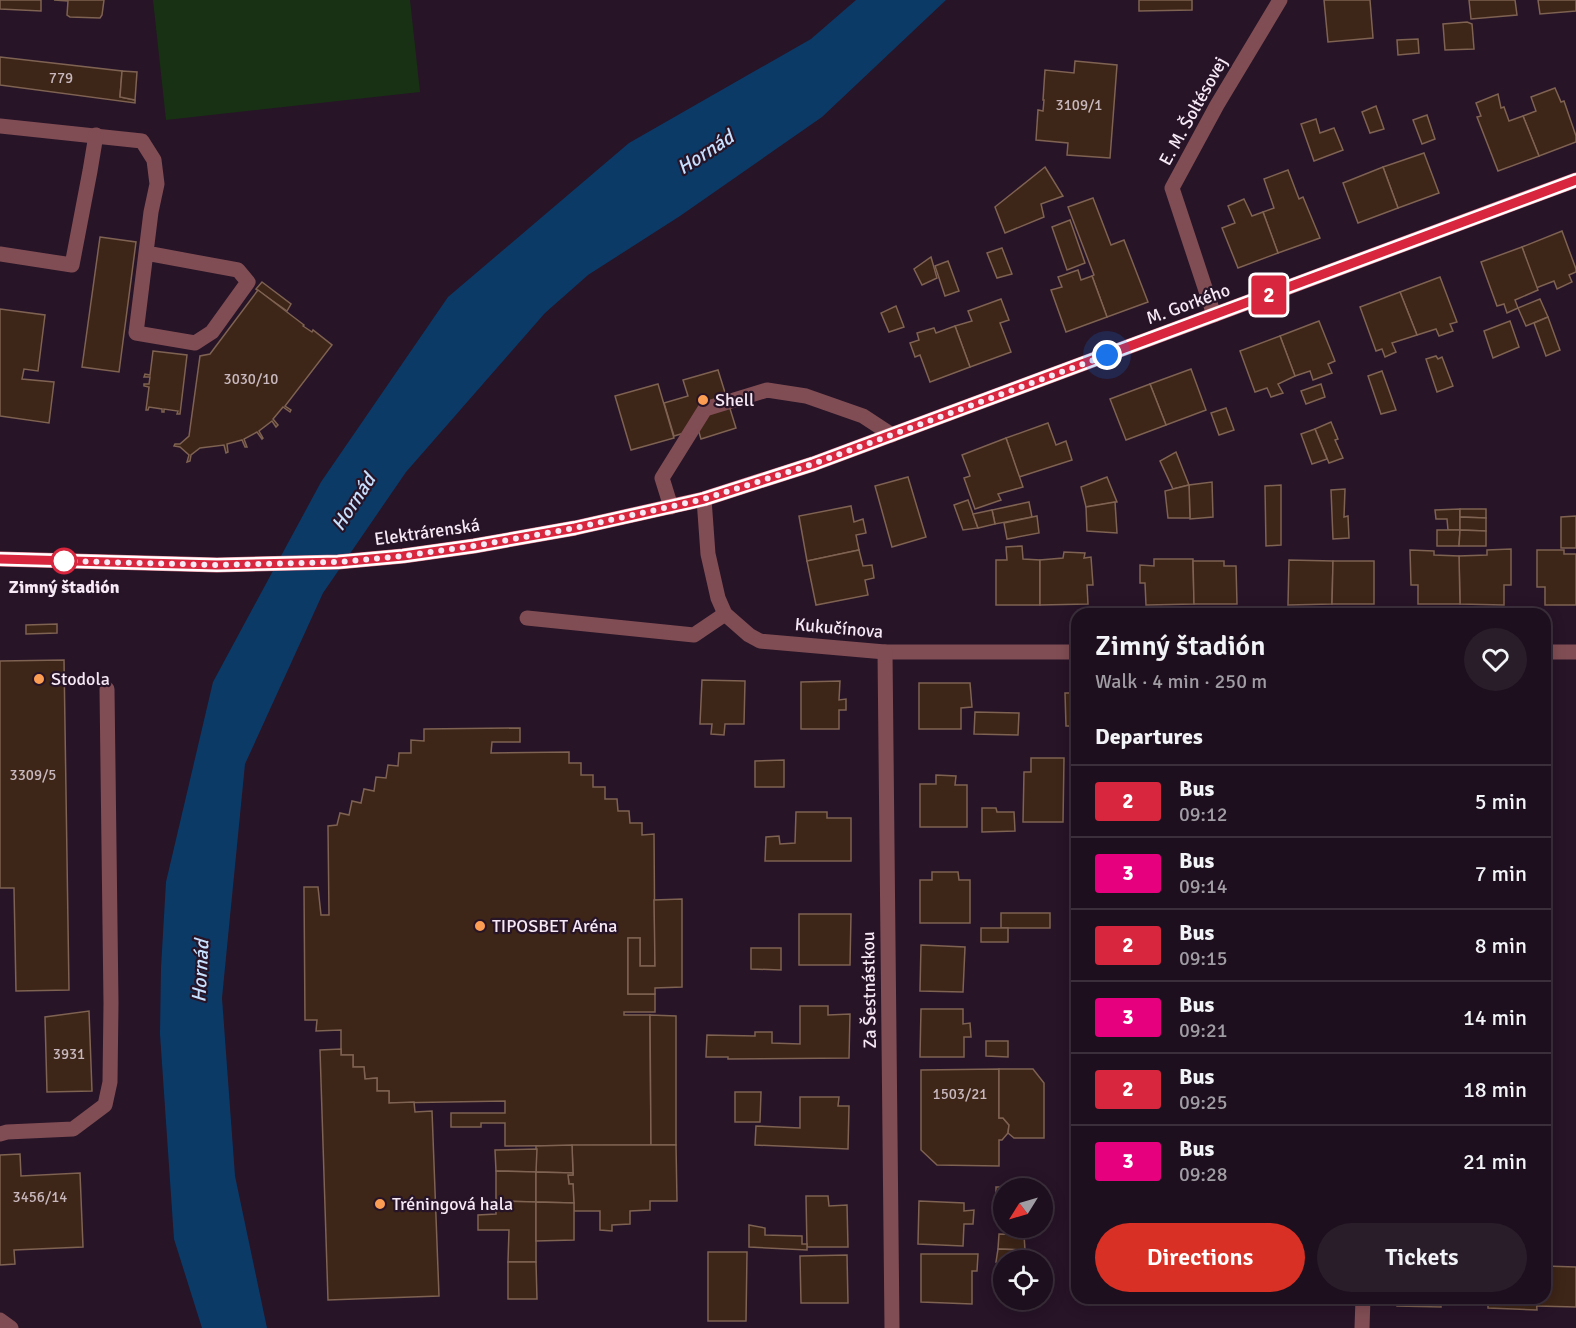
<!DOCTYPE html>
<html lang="en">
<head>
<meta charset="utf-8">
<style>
  :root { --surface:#1d0f1d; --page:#2a1d2a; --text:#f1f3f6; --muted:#a09ca4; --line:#3b2f3b; --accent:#d93025 }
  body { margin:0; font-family:Signika,sans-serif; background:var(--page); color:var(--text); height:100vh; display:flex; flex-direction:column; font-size:22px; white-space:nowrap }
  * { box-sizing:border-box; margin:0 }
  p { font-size:20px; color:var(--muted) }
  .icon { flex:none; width:33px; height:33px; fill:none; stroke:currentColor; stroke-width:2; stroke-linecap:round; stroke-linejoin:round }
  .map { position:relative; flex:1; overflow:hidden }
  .drawer { position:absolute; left:1071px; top:608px; width:480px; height:696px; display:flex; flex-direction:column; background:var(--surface); border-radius:18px; box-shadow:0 3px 15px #0003,0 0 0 2px var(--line) }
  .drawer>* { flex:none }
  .badge { padding:0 12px; border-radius:4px; font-size:21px; line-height:39px }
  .needle { width:39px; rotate:233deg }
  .fabs { position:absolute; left:993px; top:1178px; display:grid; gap:12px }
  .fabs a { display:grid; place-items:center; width:60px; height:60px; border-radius:50%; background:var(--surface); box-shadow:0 3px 15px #0003,0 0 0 2px var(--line); font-size:30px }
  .you { position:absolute; width:30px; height:30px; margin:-15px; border:4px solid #fff; border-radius:50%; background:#1a73e8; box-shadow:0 0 0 9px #1a73e833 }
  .map>.badge { position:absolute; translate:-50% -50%; box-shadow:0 0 0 3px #fff }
  h2 { padding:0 24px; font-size:22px; line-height:54px }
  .round { display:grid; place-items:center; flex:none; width:63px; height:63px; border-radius:32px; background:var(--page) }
  .headline { display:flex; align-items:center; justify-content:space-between; height:102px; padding:0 24px }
  h1 { font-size:28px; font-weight:600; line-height:45px }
  .primary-button { display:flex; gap:12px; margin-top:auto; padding:12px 24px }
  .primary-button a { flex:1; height:69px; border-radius:36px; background:var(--accent); color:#fff; font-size:24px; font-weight:600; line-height:69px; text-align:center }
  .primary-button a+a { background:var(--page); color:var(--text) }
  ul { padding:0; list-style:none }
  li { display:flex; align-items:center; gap:18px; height:72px; padding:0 24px; border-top:2px solid var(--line) }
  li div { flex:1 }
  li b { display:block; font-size:22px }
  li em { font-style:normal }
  li .badge { min-width:66px; font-weight:700; text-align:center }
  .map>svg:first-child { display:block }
  .green { fill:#183115 }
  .water { fill:#0b3a67 }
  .building { fill:#3d2517; stroke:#7e6252; stroke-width:1.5 }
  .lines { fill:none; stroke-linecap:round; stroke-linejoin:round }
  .minor { stroke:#804d54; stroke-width:15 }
  .major { stroke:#e57c8c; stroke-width:15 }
  .line-casing { stroke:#fff; stroke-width:14 }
  .line { stroke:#d7263d; stroke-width:9 }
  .walk { stroke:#f6e9f5; stroke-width:6; stroke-dasharray:0 10.8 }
  .poi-dot { fill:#fc9d54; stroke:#271427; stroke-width:2 }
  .stop-dot { fill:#fff; stroke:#d7263d; stroke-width:3 }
  .labels { text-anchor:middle; stroke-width:4.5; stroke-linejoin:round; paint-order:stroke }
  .number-label { font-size:15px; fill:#c8b8be }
  .street-label { font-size:18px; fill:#f6e9f5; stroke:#271427 }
  .poi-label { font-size:18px; fill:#f6e9f5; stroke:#271427; text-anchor:start }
  .stop-label { font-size:18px; font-weight:bold; fill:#f6e9f5; stroke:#271427 }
  .water-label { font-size:20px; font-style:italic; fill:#c7e0fe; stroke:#271427 }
</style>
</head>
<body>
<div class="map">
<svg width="1576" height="1328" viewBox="0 0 1576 1328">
  <rect width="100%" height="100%" fill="#271427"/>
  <path class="green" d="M153 0H410L420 92 166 120Z"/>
  <path class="water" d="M856 0H946L822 117 680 216 588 275 545 313 406 472 323 593 245 764 222 998 235 1176 267 1328H202L174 1239 160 1034 161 968 166 882 213 682 321 482 448 297 629 143 811 39Z"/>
  <g class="building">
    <path d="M0 0H41V11L0 9Z"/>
    <path d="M54 0H104L102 15 100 18 70 17 67 15 68 1Z"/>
    <path d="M1139 0H1192V10L1139 11Z"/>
    <path d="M1324 0H1370L1373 38 1328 42Z"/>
    <path d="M1469 0H1515L1517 15 1471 19Z"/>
    <path d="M1538 0H1576V11L1540 14Z"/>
    <path d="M1467 22 1472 24 1474 49 1445 50 1443 24Z"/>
    <path d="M1418 39 1419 53 1398 55 1397 40Z"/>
    <path d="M0 57 122 71 120 97 135 100V103L0 85Z"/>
    <path d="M1075 61 1117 65 1110 158 1067 155 1068 143 1036 140 1038 110 1043 111 1044 100H1043L1045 70 1074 73Z"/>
    <path d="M122 71 137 72 135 100 120 97Z"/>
    <path d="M1555 88 1561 102 1564 101 1576 136V142L1539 156 1523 116 1536 111 1531 97Z"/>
    <path d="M1498 94 1501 108 1504 107 1509 121 1523 116 1539 156 1498 171 1477 117 1481 116 1476 103Z"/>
    <path d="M1376 106 1384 129 1370 133 1362 112Z"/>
    <path d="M1427 115 1435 139 1422 144 1413 120Z"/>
    <path d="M1316 119 1320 133 1334 128 1343 150 1314 161 1301 124Z"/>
    <path d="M1424 153 1439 193 1398 208 1383 167Z"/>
    <path d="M1045 167 1063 196 1041 204 1044 217 1005 233 995 207Z"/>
    <path d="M1383 167 1398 208 1358 223 1343 183Z"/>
    <path d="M1288 170 1299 199 1303 197 1320 238 1278 253 1263 212 1274 208 1264 179Z"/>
    <path d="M1093 198 1111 245 1124 240 1148 302 1107 317 1092 276 1094 275 1068 207Z"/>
    <path d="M1244 199 1252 216 1263 212 1278 253 1238 268 1222 228 1235 223 1228 206Z"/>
    <path d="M1070 220 1085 263 1067 270 1052 227Z"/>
    <path d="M1562 231 1576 269V272L1569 275 1572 282 1557 289 1554 281 1536 288 1522 247Z"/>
    <path d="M100 237 136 242 119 372 82 367Z"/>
    <path d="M1522 247 1538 290 1515 300 1518 308 1507 313 1504 304 1497 306 1481 262Z"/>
    <path d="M1002 248 1012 274 997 278 987 253Z"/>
    <path d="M931 257 937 278 922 285 914 269Z"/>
    <path d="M948 261 959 291 945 296 935 266Z"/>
    <path d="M1078 270 1081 280 1092 276 1107 317 1066 332 1051 290 1062 287 1058 277Z"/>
    <path d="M1440 277 1457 322 1450 324 1453 331 1439 336 1436 329 1417 335 1400 292Z"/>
    <path d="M262 282 291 304 287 311 256 289Z"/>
    <path d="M258 290 304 325 303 326 312 332 313 330 332 345 285 406 291 410 290 412 283 407 273 419 278 425 276 427 272 421 259 431 263 438 262 439 257 432 244 439 247 447H245L242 440 227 444 228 452 226 453 224 445 200 448 191 455 190 461 187 462 189 455 180 447 174 446 175 444H180L189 436 200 356 210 354Z"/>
    <path d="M1400 292 1417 335 1392 343 1396 352 1385 357 1382 349 1376 351 1360 307Z"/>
    <path d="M1001 299 1009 320 1000 323 1011 352 970 367 955 326 972 321 968 311Z"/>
    <path d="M1540 299 1548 317 1526 326 1518 308Z"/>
    <path d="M896 306 904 327 889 332 881 313Z"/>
    <path d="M0 309 45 315 38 371 24 369 22 379 54 382 49 423 0 416Z"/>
    <path d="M1548 317 1560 350 1546 356 1534 323Z"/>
    <path d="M1319 321 1335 361 1328 364 1332 373 1313 380 1310 371 1295 376 1280 336Z"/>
    <path d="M1510 321 1519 347 1493 358 1484 331Z"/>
    <path d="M955 326 970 367 930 382 920 355 915 357 910 343 919 340 917 333 934 328 936 333Z"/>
    <path d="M1280 336 1295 376 1278 384 1283 393 1271 397 1267 388 1255 392 1240 351Z"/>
    <path d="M153 351 187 355 180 414H177L178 411 164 409V412H162V409L149 407 148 410H146L149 387 144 386V384H149L150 377H144L145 374 150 375Z"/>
    <path d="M1436 356 1438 359 1442 357 1453 386 1437 392 1426 359Z"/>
    <path d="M1191 369 1206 410 1166 425 1150 384Z"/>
    <path d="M718 370 736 428 701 439 698 429 674 436 664 403 688 396 683 380Z"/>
    <path d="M1382 371 1396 410 1381 414 1368 376Z"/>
    <path d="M658 384 674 438 631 450 615 396Z"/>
    <path d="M1150 384 1166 425 1126 440 1110 399Z"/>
    <path d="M1321 384 1325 397 1306 404 1301 391Z"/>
    <path d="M1226 408 1234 430 1219 435 1211 413Z"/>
    <path d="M1331 422 1338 439 1335 440 1343 458 1329 463 1315 429Z"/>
    <path d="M1048 423 1056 445 1066 441 1072 460 1019 477 1006 438Z"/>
    <path d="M1315 429 1327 459 1312 464 1301 434Z"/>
    <path d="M1006 438 1023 487 998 494 1001 500 975 509 964 478 970 476 962 455Z"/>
    <path d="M1176 452 1189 485 1173 489 1160 461Z"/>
    <path d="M908 477 926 537 892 547 875 486Z"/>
    <path d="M1107 477 1117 502 1086 507 1081 487Z"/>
    <path d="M1212 482 1213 517 1190 519 1189 485Z"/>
    <path d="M1189 485 1190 518H1168L1165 491Z"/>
    <path d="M1281 485V545L1266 546 1265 486Z"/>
    <path d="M1345 489 1344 517 1348 516 1349 538 1333 539 1331 490Z"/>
    <path d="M968 500 978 528 963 530 954 505Z"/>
    <path d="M1029 502 1032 517 995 524 992 510Z"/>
    <path d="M1115 502 1117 533 1087 531 1086 507Z"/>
    <path d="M851 506 854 522 863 519 866 533 856 535 859 550 807 561 799 516Z"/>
    <path d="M1460 509V530H1448L1447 519H1436L1435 510Z"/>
    <path d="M1460 509H1486V518L1460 517Z"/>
    <path d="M992 510 995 524 978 528 973 514Z"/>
    <path d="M1037 516 1039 533 1007 539 1004 523Z"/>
    <path d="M1576 516V548H1561V517Z"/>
    <path d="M1460 517 1486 518V531L1460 530Z"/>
    <path d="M1437 530H1460L1459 546H1437Z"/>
    <path d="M1460 530 1486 531V546H1459Z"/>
    <path d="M1022 546 1023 559 1040 560V605H996V560H1007L1006 547Z"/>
    <path d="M1511 549V585H1504V605L1460 604 1459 556 1487 555V550Z"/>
    <path d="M859 550 863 566 872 565 874 578 865 580 868 595 816 605 807 561Z"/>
    <path d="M1410 550 1434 551V555L1459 556 1460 604H1418V585H1411Z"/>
    <path d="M1537 550H1564V554H1576V605H1545V587H1537Z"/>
    <path d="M1064 552 1085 553 1084 558 1091 557 1093 585H1087L1088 604 1040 605V560L1063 558Z"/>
    <path d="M1154 559H1193L1194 604 1146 605 1145 583H1140V565L1154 566Z"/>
    <path d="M1289 560 1333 561 1332 604 1288 605Z"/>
    <path d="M1193 561H1224V566H1236L1237 604H1194Z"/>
    <path d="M1333 561H1374V604H1332Z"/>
    <path d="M57 624V633L26 634V625Z"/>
    <path d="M64 660 69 990 16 991 14 888H0V661Z"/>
    <path d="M702 680 745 681 744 724H725L724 735 711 734 712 724H700Z"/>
    <path d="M840 681 839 700 846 699V710H839V729H801V682Z"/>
    <path d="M919 683H970L972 707 961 708V729H919Z"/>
    <path d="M1545 684H1548L1547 719H1545Z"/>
    <path d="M1065 693H1077V726H1066Z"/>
    <path d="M975 712 1019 713 1018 735 974 734Z"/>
    <path d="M520 728V742H492L491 753 569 752V763H581V775H593V787H605V799H617L618 811H629L630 823H642V835L654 834 655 966H640V938H628V994H655V1012H624V1015H650L651 1145 505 1146V1123H481V1127H451V1113H505V1101L389 1103V1091H377V1078L365 1079 364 1067H353V1055H341V1030L316 1031 317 1020H305L304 887H318L321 915H329L328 826 337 825 340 813 349 815 352 801 361 803 364 789 374 791 376 777 386 778 388 765 398 766 399 753H411V740L424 741V729Z"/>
    <path d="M1031 758H1064L1063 822H1023L1024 772H1031Z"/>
    <path d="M784 760V787H755V761Z"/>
    <path d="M936 775 956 776 955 785H967V827H920V784H936Z"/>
    <path d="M982 808H996L997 812H1014L1015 831 982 832Z"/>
    <path d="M796 812H827V818H851V861H765L766 837 779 836 780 844 795 843Z"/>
    <path d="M932 872H958L959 880H970V923H920V880H932Z"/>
    <path d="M682 899V987L655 988V994H628V938H640V966H655L654 900Z"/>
    <rect x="1001" y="913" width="49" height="15"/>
    <path d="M799 914H851L850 965H799Z"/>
    <rect x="981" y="928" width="27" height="14"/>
    <path d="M921 945 965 947 963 992 920 991Z"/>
    <path d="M751 948H781V970L751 969Z"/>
    <path d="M800 1006H828V1015L850 1014 849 1058 728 1059V1057H706L707 1035 755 1036V1032H772V1043L800 1044Z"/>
    <path d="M921 1009H963V1024L970 1023 971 1037H964V1057H920Z"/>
    <path d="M89 1011 92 1091 47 1092 45 1017Z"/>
    <path d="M650 1015 676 1016V1145H651Z"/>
    <path d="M986 1041H1008V1057L986 1056Z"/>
    <path d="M341 1049V1055H353V1067H364L365 1079 377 1078V1091H389V1103L414 1102 415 1112 432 1111 439 1296 328 1300 320 1050Z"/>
    <path d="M999 1069V1118H1003L1009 1125 1008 1133 1002 1140H999V1166L937 1165 921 1150V1070Z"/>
    <path d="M999 1069H1033L1044 1083V1138H1014L1008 1133 1009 1125 1003 1118H999Z"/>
    <path d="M735 1092H761L760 1122H735Z"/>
    <path d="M800 1097H839L838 1106H849L848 1149 755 1145 756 1126 800 1128Z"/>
    <path d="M572 1145H676L677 1201H650V1210L630 1211V1224L612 1225V1231L600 1230V1211H574L573 1184H569L568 1175H573Z"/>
    <path d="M572 1145 573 1173 536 1172V1146Z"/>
    <path d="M537 1149 536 1172 496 1171 495 1150Z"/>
    <path d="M20 1154 21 1176 80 1173 83 1247 14 1250 15 1264 0 1265V1155Z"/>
    <path d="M496 1171 536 1172V1202L496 1201Z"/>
    <path d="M536 1172 573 1173V1175H568L569 1184H573L574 1203 536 1202Z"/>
    <path d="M996 1187H1025V1188H1004V1206H996Z"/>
    <path d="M806 1196H828L829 1206 847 1205 848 1247H807Z"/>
    <path d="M496 1201 536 1202V1262H508L509 1230H478V1215L496 1214Z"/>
    <path d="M919 1201 964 1203V1211L974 1210 973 1224H964L963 1246 918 1244Z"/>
    <path d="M536 1202 574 1203V1240L536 1241Z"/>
    <path d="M749 1225 765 1228V1235L802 1236V1244H807V1250L749 1247Z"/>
    <path d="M999 1234 1024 1235 1025 1250 998 1249Z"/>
    <path d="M998 1249 1025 1250 1024 1260H1004V1263L996 1262Z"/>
    <path d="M708 1252H747L746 1321H708Z"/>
    <path d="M921 1254H978L977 1271H972V1304L921 1302Z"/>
    <path d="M847 1255 848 1303H801L800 1256Z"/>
    <path d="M508 1262H536L537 1299H508Z"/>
    <path d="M1545 1266 1576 1267V1307L1537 1306V1298H1545Z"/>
    <rect x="1116" y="1298" width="61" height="5"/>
    <path d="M1279 1298H1321V1305L1279 1304Z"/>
    <path d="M1397 1298H1441V1307L1397 1306Z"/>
    <path d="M1488 1298H1536L1537 1310 1488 1308Z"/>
  </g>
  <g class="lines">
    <g class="minor">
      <path d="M0 126 142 141 154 160 157 184 151 212 136 333 195 343 212 332 248 282 238 270 146 253"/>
      <path d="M0 254 72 265 90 171 96 135"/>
      <path d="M1214 315 1172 188 1217 105 1280 0"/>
      <path d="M704 499 708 554 718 598 725 614 749 635 760 641 885 652H1077"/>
      <path d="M671 507 662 478 705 409 767 390 806 396 863 416 892 435"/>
      <path d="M527 618 694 635 725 614"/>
      <path d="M885 652 892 1328"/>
      <path d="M1545 652H1576"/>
      <path d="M0 1134 7 1132 73 1129 105 1105 110 1082 111 1003 107 689"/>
      <path d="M0 1320 11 1328"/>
      <path d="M1362 1328 1363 1298"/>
    </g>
    <path class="major" d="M0 559 217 565 338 562 403 556 474 546 575 528 704 499 813 464 1576 180"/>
  </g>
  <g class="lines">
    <g class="line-casing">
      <path id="line" d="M0 559 217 565 338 562 403 556 474 546 575 528 687 503 704 499 813 464 1576 180"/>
    </g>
    <use href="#line" class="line"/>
    <path class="walk" d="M64 561 217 565 338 562 403 556 474 546 575 528 704 499 726 492 813 464 1107 355"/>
  </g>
  <g class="poi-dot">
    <circle cx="703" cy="400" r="6"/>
    <circle cx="39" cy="679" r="6"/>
    <circle cx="480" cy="926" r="6"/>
    <circle cx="380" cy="1204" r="6"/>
  </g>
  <circle class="stop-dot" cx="64" cy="561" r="12"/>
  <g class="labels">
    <g class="number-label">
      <text x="61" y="83">779</text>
      <text x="1079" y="110">3109/1</text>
      <text x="251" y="384">3030/10</text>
      <text x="33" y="780">3309/5</text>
      <text x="69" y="1059">3931</text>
      <text x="960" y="1099">1503/21</text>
      <text x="40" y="1202">3456/14</text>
    </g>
    <g class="street-label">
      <text transform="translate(1193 111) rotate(-61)" y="6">E. M. Šoltésovej</text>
      <text transform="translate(1188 304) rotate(-20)" y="6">M. Gorkého</text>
      <text transform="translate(427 532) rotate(-8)" y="6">Elektrárenská</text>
      <text transform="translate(839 628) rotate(5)" y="6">Kukučínova</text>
      <text transform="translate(869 990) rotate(-91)" y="6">Za Šestnástkou</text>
    </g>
    <g class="poi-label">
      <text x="715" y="406">Shell</text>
      <text x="51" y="685">Stodola</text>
      <text x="492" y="932">TIPOSBET Aréna</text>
      <text x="392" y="1210">Tréningová hala</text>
    </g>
    <g class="stop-label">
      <text x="64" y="593">Zimný štadión</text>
    </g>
    <g class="water-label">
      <text transform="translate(705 152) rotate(-33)" y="7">Hornád</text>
      <text transform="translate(353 502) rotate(-57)" y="7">Hornád</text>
      <text transform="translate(200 971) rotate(-87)" y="7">Hornád</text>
    </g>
  </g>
</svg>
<div class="fabs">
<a><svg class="needle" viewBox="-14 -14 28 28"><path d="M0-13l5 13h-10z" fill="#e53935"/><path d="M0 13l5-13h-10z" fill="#a09ca4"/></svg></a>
<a><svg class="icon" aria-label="locate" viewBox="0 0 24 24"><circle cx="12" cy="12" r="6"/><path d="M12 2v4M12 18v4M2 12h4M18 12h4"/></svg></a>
</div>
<div class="you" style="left:1107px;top:355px"></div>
<b class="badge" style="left:1269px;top:295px;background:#d7263d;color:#fff">2</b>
<section class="drawer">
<div class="headline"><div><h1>Zimný štadión</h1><p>Walk · 4 min · 250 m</p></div><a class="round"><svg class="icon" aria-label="heart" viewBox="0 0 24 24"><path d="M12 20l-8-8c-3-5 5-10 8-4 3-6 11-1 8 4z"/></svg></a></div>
<h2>Departures</h2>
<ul>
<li><span class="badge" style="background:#d7263d;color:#fff">2</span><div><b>Bus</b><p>09:12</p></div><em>5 min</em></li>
<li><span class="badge" style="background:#e6007e;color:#fff">3</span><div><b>Bus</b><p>09:14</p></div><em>7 min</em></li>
<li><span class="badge" style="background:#d7263d;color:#fff">2</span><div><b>Bus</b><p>09:15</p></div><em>8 min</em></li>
<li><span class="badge" style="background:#e6007e;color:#fff">3</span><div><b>Bus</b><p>09:21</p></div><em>14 min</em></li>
<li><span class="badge" style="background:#d7263d;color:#fff">2</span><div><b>Bus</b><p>09:25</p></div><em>18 min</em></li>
<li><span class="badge" style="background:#e6007e;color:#fff">3</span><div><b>Bus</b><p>09:28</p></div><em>21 min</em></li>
</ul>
<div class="primary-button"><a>Directions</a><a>Tickets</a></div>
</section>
</div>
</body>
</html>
